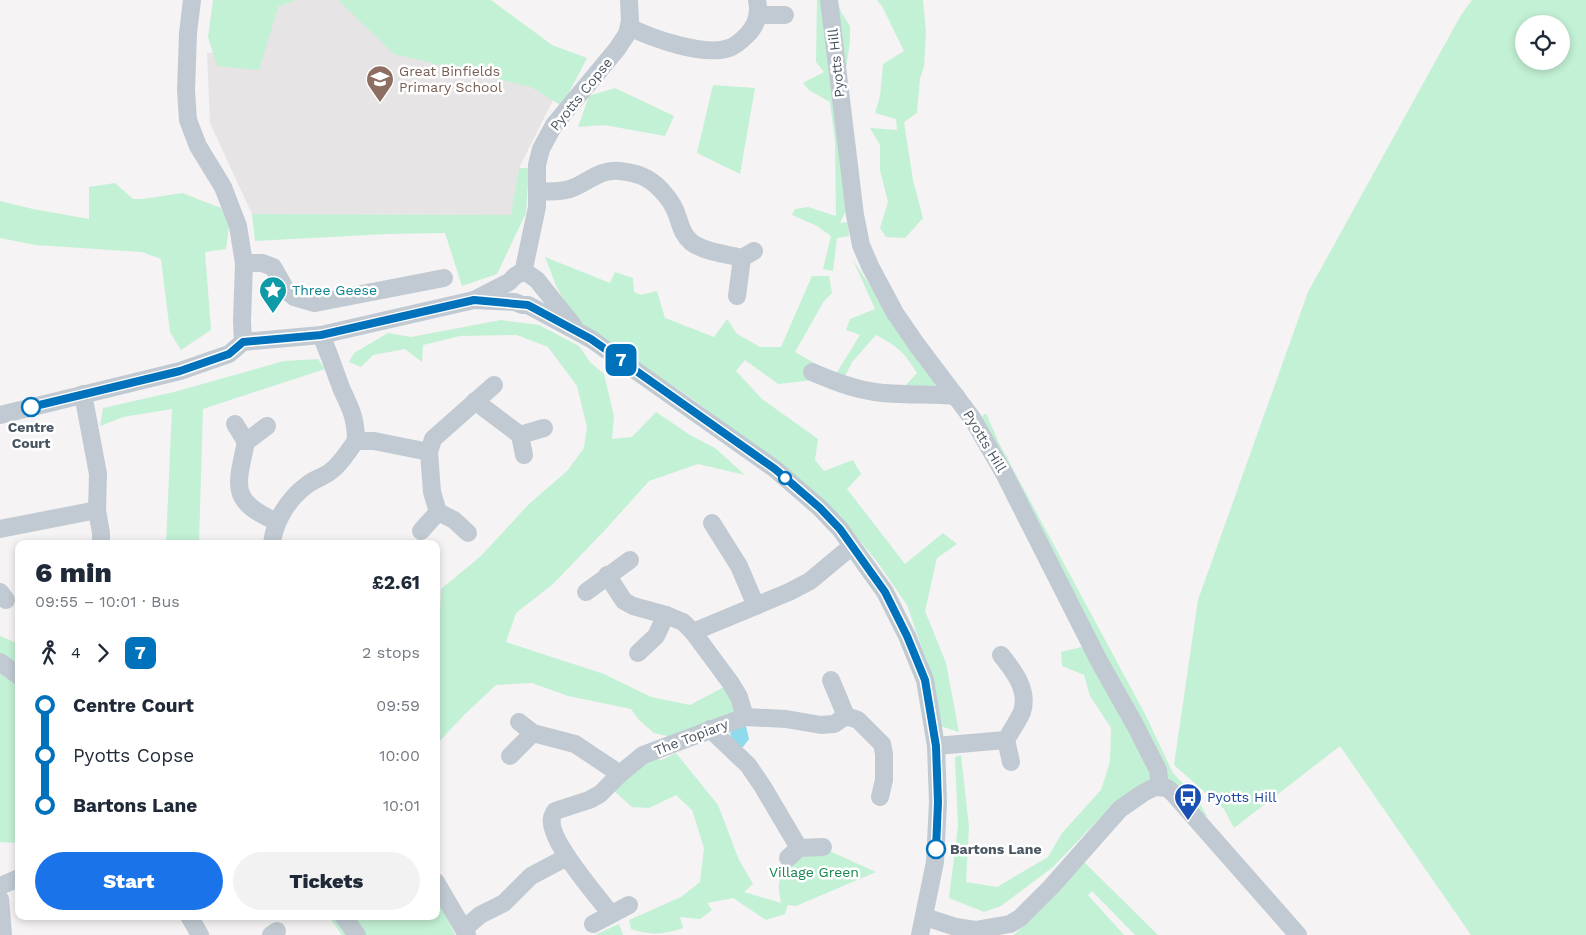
<!DOCTYPE html>
<html lang="en">
<head>
<meta charset="utf-8">
<style>
  :root { --surface:#fff; --page:#f2f2f3; --text:#1f2937; --muted:#747a83; --accent:#1a73e8 }
  body { margin:0; font-family:"Work Sans",sans-serif; background:var(--page); color:var(--text); height:100vh; display:flex; flex-direction:column; font-size:19px; white-space:nowrap }
  * { box-sizing:border-box; margin:0 }
  p { font-size:16px; color:var(--muted) }
  .icon { flex:none; width:28px; height:28px; fill:none; stroke:currentColor; stroke-width:2; stroke-linecap:round; stroke-linejoin:round }
  .map { position:relative; flex:1; overflow:hidden }
  .sheet { position:absolute; left:15px; top:540px; width:425px; height:380px; display:flex; flex-direction:column; background:var(--surface); border-radius:10px; box-shadow:0 2px 8px #0003 }
  .sheet>* { flex:none }
  .badge { padding:0 10px; border-radius:8px; font-size:18px; line-height:32px }
  .tools { position:absolute; left:1515px; top:15px; display:grid; gap:10px }
  .tools a { display:grid; place-items:center; width:55px; height:55px; border-radius:50%; background:var(--surface); box-shadow:0 2px 8px #0003; font-size:25px }
  .map>.badge { position:absolute; translate:-50% -50%; box-shadow:0 0 0 2px #fff }
  .legs { display:flex; align-items:center; gap:8px; height:55px; padding:0 20px; font-size:16px }
  .legs p { margin-inline-start:auto }
  .summary { display:flex; align-items:center; justify-content:space-between; height:85px; padding:0 20px }
  h1 { font-size:28px; font-weight:800; line-height:38px }
  .action { display:flex; gap:10px; margin-top:auto; padding:10px 20px }
  .action a { flex:1; height:58px; border-radius:30px; background:var(--accent); color:#fff; font-size:20px; font-weight:800; line-height:58px; text-align:center }
  .action a+a { background:var(--page); color:var(--text) }
  ul { padding:0 20px; list-style:none }
  li { display:flex; align-items:center; gap:18px; height:50px; font-size:19px }
  li i { display:grid; place-items:center; width:8px; height:100%; margin:0 6px; background:currentColor }
  li i::after { content:''; width:12px; height:12px; margin:-6px; border:4px solid; border-radius:50%; background:var(--surface) }
  li p { margin-inline-start:auto }
  li:first-child i { background:linear-gradient(#0000 50%,currentColor 0) }
  li:last-child i { background:linear-gradient(currentColor 50%,#0000 0) }
  .map>svg:first-child { display:block }
  .education { fill:#e6e4e5 }
  .green { fill:#c3f1d5; fill-rule:evenodd }
  .water { fill:#90daee }
  .lines { fill:none; stroke-linecap:round; stroke-linejoin:round }
  .minor { stroke:#c1cad2; stroke-width:18 }
  .line-1-casing { stroke:#fff; stroke-width:11 }
  .line-1 { stroke:#0072bc; stroke-width:8 }
  .stop-1-dot { fill:#fff; stroke:#0072bc; stroke-width:2.5 }
  .labels { text-anchor:middle; stroke-width:5; stroke-linejoin:round; paint-order:stroke }
  .street-label { font-size:14px; fill:#4a5661; stroke:#fff }
  .education-label { font-size:14px; fill:#785e54; stroke:#fff; text-anchor:start }
  .culture-label { font-size:14px; fill:#0d838f; stroke:#fff; text-anchor:start }
  .stop-label { font-size:14px; font-weight:bold; fill:#4a5661; stroke:#fff }
  .transit-label { font-size:14px; fill:#164399; stroke:#fff; text-anchor:start }
  .park-label { font-size:14px; fill:#17864f; stroke:#fff }
</style>
</head>
<body>
<div class="map">
<svg width="1586" height="935" viewBox="0 0 1586 935">
  <rect width="100%" height="100%" fill="#f5f3f3"/>
  <path class="education" d="M297 0H340L562 82 519 168 512 215 252 214 210 123 207 53 246 49 278 7Z"/>
  <g class="green">
    <path d="M213 0H297L278 7 259 70 217 66 208 37Z"/>
    <path d="M338 0H491L552 45 587 58 562 106 531 87 394 54Z"/>
    <path d="M817 0H837L841 12 850 26V41L845 75 846 211 840 223 848 222 849 236 837 238 833 271 823 269 831 236 817 226 792 215 795 209 808 207 836 216 835 142 830 102 809 90 803 83 824 72 816 62Z"/>
    <path d="M877 0H923L926 32 924 66 920 79 917 113 904 122 913 180 923 218 905 238 886 237 880 228 888 202 880 170V145L870 128 897 130 896 119 875 113 880 96 883 64 904 51 882 6Z"/>
    <path d="M1472 0H1586V935H1471L1340 746 1234 828 1224 809 1174 765 1198 600 1308 292 1461 15ZM1524 24H1561V61H1524Z"/>
    <path d="M713 85 755 88 740 174 697 153Z"/>
    <path d="M615 88 674 116 665 136 604 125 578 127 589 96Z"/>
    <path d="M519 168H529L526 213 497 274 462 286 445 233 386 234 255 241 252 214 511 215Z"/>
    <path d="M115 183 133 199H143L182 193 221 208 229 227 226 249 205 252 211 330 181 350 170 332 161 259 142 252 35 245 0 238V201L33 209 89 219V187Z"/>
    <path d="M545 257 610 283 615 272 633 278 634 292 641 295 657 291 665 318 714 337 727 319 737 334 760 347H781L812 276H829L832 293 824 301 795 352 823 368 814 380 778 384 745 360 736 371 762 399 818 439 815 460 824 471 853 460 861 474 847 489 905 564 943 533 957 544 937 558 925 611 946 663 959 732 940 726 929 669 907 605 878 563 843 520 806 484 740 434 691 398 577 321 557 288Z"/>
    <path d="M853 260 912 349 937 382 940 394 904 387 917 373C905 353 896 345 876 335L852 362 843 381 834 377 860 335 846 330 850 319 875 309Z"/>
    <path d="M501 320 539 325 579 346 590 362 604 374 614 416 612 439 632 437 656 412 690 435 715 448 745 475 698 464 649 481 605 530 553 584 516 613 506 642 604 674 651 697 690 705 724 687 739 713 671 737 654 733 639 720 631 709 568 696 532 683 496 685 464 715 436 745V639L439 636 441 589 481 556 529 504 567 471 584 448 587 427 577 386 548 347 517 335 460 336 423 345 422 362 405 349 373 355 361 367 349 362 354 353 388 333 411 337Z"/>
    <path d="M318 359 325 369 203 409 199 544H166L172 409 123 417 100 426 103 408 174 392 284 361Z"/>
    <path d="M986 413 999 443 1145 714 1173 773 1196 797 1207 816 1202 822 1172 788 1116 801 1053 867 1001 906 984 912 949 898 958 826 955 757 961 755 969 827 966 882 997 887 1048 857 1062 833 1101 790 1110 762 1111 728 1090 696 1084 675 1062 666 1061 652 1086 646 1045 574 1000 485 977 421Z"/>
    <path d="M0 636 19 644V843L0 842Z"/>
    <path d="M676 753 718 805 739 860 753 884 744 892 781 903C780 896 778 889 779 883 782 872 793 873 788 858L823 848 876 872 796 906 788 905 785 914 766 920 733 898 707 903 712 910 700 919 680 917 683 928C665 935 648 935 631 929L629 920 681 897 700 882 704 848 692 810 676 795 649 808 632 807 605 783 648 757 662 760Z"/>
    <path d="M1084 862 1158 935H1135L1092 891 1088 895 1124 935H1014L1058 892Z"/>
    <path d="M436 896 455 935H342L328 916H436Z"/>
    <path d="M619 924 623 935H595L597 934Z"/>
  </g>
  <path class="water" d="M745 722 749 739 743 747H736L730 734 737 724Z"/>
  <g class="lines">
    <g class="minor">
      <path d="M192 0 188 33 186 91 188 120 198 146 223 187 238 226 244 263 242 321 243 342"/>
      <path d="M829 0 855 215 861 245 870 266 895 313 917 345 972 418 1005 475 1099 661 1135 725 1158 770 1160 787"/>
      <path d="M759 15H785"/>
      <path d="M629 27C652 38 703 57 729 48 736 46 742 40 747 35 757 25 760 14 757 0"/>
      <path d="M537 191C549 192 564 192 575 187 591 180 601 169 620 171 628 172 639 174 646 178 659 185 673 202 677 215 681 226 682 234 691 242 704 252 726 254 742 258L754 251"/>
      <path d="M244 263H262L273 267 286 290 294 297 315 303 444 278"/>
      <path d="M523 273 537 207V165L541 149 554 125 617 49 627 34 630 21 629 0"/>
      <path d="M737 296 742 258"/>
      <path d="M474 300 515 302 522 305H528L591 339 775 469 820 508 840 529 885 592 907 636 925 680 936 746 938 802 935 862 920 935"/>
      <path d="M321 335C329 353 335 372 342 390 351 409 356 419 356 441"/>
      <path d="M812 372C833 381 853 389 875 392 902 396 930 393 956 396"/>
      <path d="M83 394 98 474 97 510 101 533V544"/>
      <path d="M475 401 520 435"/>
      <path d="M0 415 180 371 229 354 243 342 321 335 474 300 509 282 515 276 520 273H527L537 280 573 325"/>
      <path d="M235 424 246 442 267 426"/>
      <path d="M246 442C236 488 230 501 277 522"/>
      <path d="M524 455 520 435 544 428"/>
      <path d="M438 512 432 492 429 452 433 439 494 385"/>
      <path d="M712 523 739 566 756 606"/>
      <path d="M0 529 97 510"/>
      <path d="M421 531 438 512 454 520 468 533"/>
      <path d="M272 544C274 521 289 498 307 485 314 479 324 477 331 471 341 464 348 451 356 441H374L429 452"/>
      <path d="M607 575 624 601 633 606 666 615 683 622 693 632"/>
      <path d="M0 592 6 600"/>
      <path d="M586 592 630 560"/>
      <path d="M638 653 656 636 666 615"/>
      <path d="M0 662 19 676"/>
      <path d="M831 680 846 716"/>
      <path d="M745 717 786 719 821 725 834 724 846 716 858 720 882 744 884 754V780L880 797"/>
      <path d="M519 722 533 733 575 744 620 774"/>
      <path d="M710 729 748 765 763 787 799 848"/>
      <path d="M1006 740 1011 762"/>
      <path d="M936 746 1006 740C1011 731 1018 721 1022 712 1029 690 1014 671 1001 655"/>
      <path d="M510 756 533 733"/>
      <path d="M788 858 799 848 823 847"/>
      <path d="M436 882 467 935"/>
      <path d="M0 886 19 878"/>
      <path d="M0 899 3 935"/>
      <path d="M611 914C597 896 547 839 552 818 552 816 554 813 555 811L589 800 600 794 620 774 643 755 745 717 739 697 730 682 693 632 789 592 810 581 852 546"/>
      <path d="M189 916 200 935"/>
      <path d="M343 916 357 935"/>
      <path d="M925 917 956 927 975 930 1010 924 1020 918 1051 887 1120 809 1143 793 1155 787 1167 788 1173 793 1298 935"/>
      <path d="M593 924 629 905"/>
      <path d="M464 929 480 915 504 903 531 876 567 857"/>
      <path d="M271 935 277 931"/>
    </g>
  </g>
  <g class="lines">
    <g class="line-1-casing">
      <path id="line-1" d="M31 407 180 371 229 354 243 342 321 335 474 300 528 305 591 339 775 469 820 508 840 529 885 592 907 636 925 680 936 746 938 802 936 849"/>
    </g>
    <use href="#line-1" class="line-1"/>
  </g>
  <defs>
    <g id="school-pin" transform="scale(1.4375)"><path d="M0 17L-7.5 6A9.5 9.5 0 1 1 7.5 6Z" fill="#8d6e63" stroke="#fff"/><path d="M0-5L7-2L0 1L-7-2ZM-4 1L0 2.5L4 1V4Q0 6-4 4Z" fill="#fff"/></g>
    <g id="sight-pin" transform="scale(1.4375)"><path d="M0 17L-7.5 6A9.5 9.5 0 1 1 7.5 6Z" fill="#0f9aa8" stroke="#fff"/><path d="M0-6L1.8-2.2L6-1.7L2.9 1.2L3.7 5.4L0 3.3L-3.7 5.4L-2.9 1.2L-6-1.7L-1.8-2.2Z" fill="#fff"/></g>
    <g id="bus-pin" transform="scale(1.4375)"><path d="M0 17L-7.5 6A9.5 9.5 0 1 1 7.5 6Z" fill="#1a4fb4" stroke="#fff"/><path d="M-5-6H5V4H4V6H2V4H-2V6H-4V4H-5ZM-3.5-4V0h7V-4ZM-3.5 1.2v1.5H-2V1.2ZM2 1.2v1.5H3.5V1.2Z" fill="#fff"/></g>
  </defs>
  <g fill-rule="evenodd">
    <use href="#school-pin" x="380" y="79"/>
    <use href="#sight-pin" x="273" y="290"/>
    <use href="#bus-pin" x="1188" y="797"/>
  </g>
  <g class="stop-1-dot">
    <circle cx="31" cy="407" r="9"/>
    <circle cx="785" cy="478" r="6"/>
    <circle cx="936" cy="849" r="9"/>
  </g>
  <g class="labels">
    <g class="street-label">
      <text transform="translate(836 63) rotate(-96)" y="5">Pyotts Hill</text>
      <text transform="translate(581 94) rotate(-51)" y="5">Pyotts Copse</text>
      <text transform="translate(985 441) rotate(59)" y="5">Pyotts Hill</text>
      <text transform="translate(691 737) rotate(-21)" y="5">The Topiary</text>
    </g>
    <g class="education-label">
      <text x="399" y="76">Great Binfields<tspan x="399" dy="16">Primary School</tspan></text>
    </g>
    <g class="culture-label">
      <text x="292" y="295">Three Geese</text>
    </g>
    <g class="stop-label">
      <text x="31" y="432">Centre<tspan x="31" dy="16">Court</tspan></text>
      <text x="950" y="854" text-anchor="start">Bartons Lane</text>
    </g>
    <g class="transit-label">
      <text x="1207" y="802">Pyotts Hill</text>
    </g>
    <g class="park-label">
      <text x="814" y="877">Village Green</text>
    </g>
  </g>
</svg>
<div class="tools">
<a><svg class="icon" aria-label="locate" viewBox="0 0 24 24"><circle cx="12" cy="12" r="6"/><path d="M12 2v4M12 18v4M2 12h4M18 12h4"/></svg></a>
</div>
<b class="badge" style="left:621px;top:360px;background:#0072bc;color:#fff">7</b>
<section class="sheet">
<div class="summary"><div><h1>6 min</h1><p>09:55 – 10:01 · Bus</p></div><b>£2.61</b></div>
<div class="legs"><svg class="icon" aria-label="walk" viewBox="0 0 24 24"><circle cx="13" cy="4" r="2"/><path d="M13 8l-2 6 4 7M11 14l-3 7M7 12l3-4h3l4 4"/></svg>4<svg class="icon" aria-label="forward" viewBox="0 0 24 24"><path d="M9 5l7 7-7 7"/></svg><b class="badge" style="background:#0072bc;color:#fff">7</b><p>2 stops</p></div>
<ul>
<li><i style="color:#0072bc"></i><b>Centre Court</b><p>09:59</p></li>
<li><i style="color:#0072bc"></i><span>Pyotts Copse</span><p>10:00</p></li>
<li><i style="color:#0072bc"></i><b>Bartons Lane</b><p>10:01</p></li>
</ul>
<div class="action"><a>Start</a><a>Tickets</a></div>
</section>
</div>
</body>
</html>
